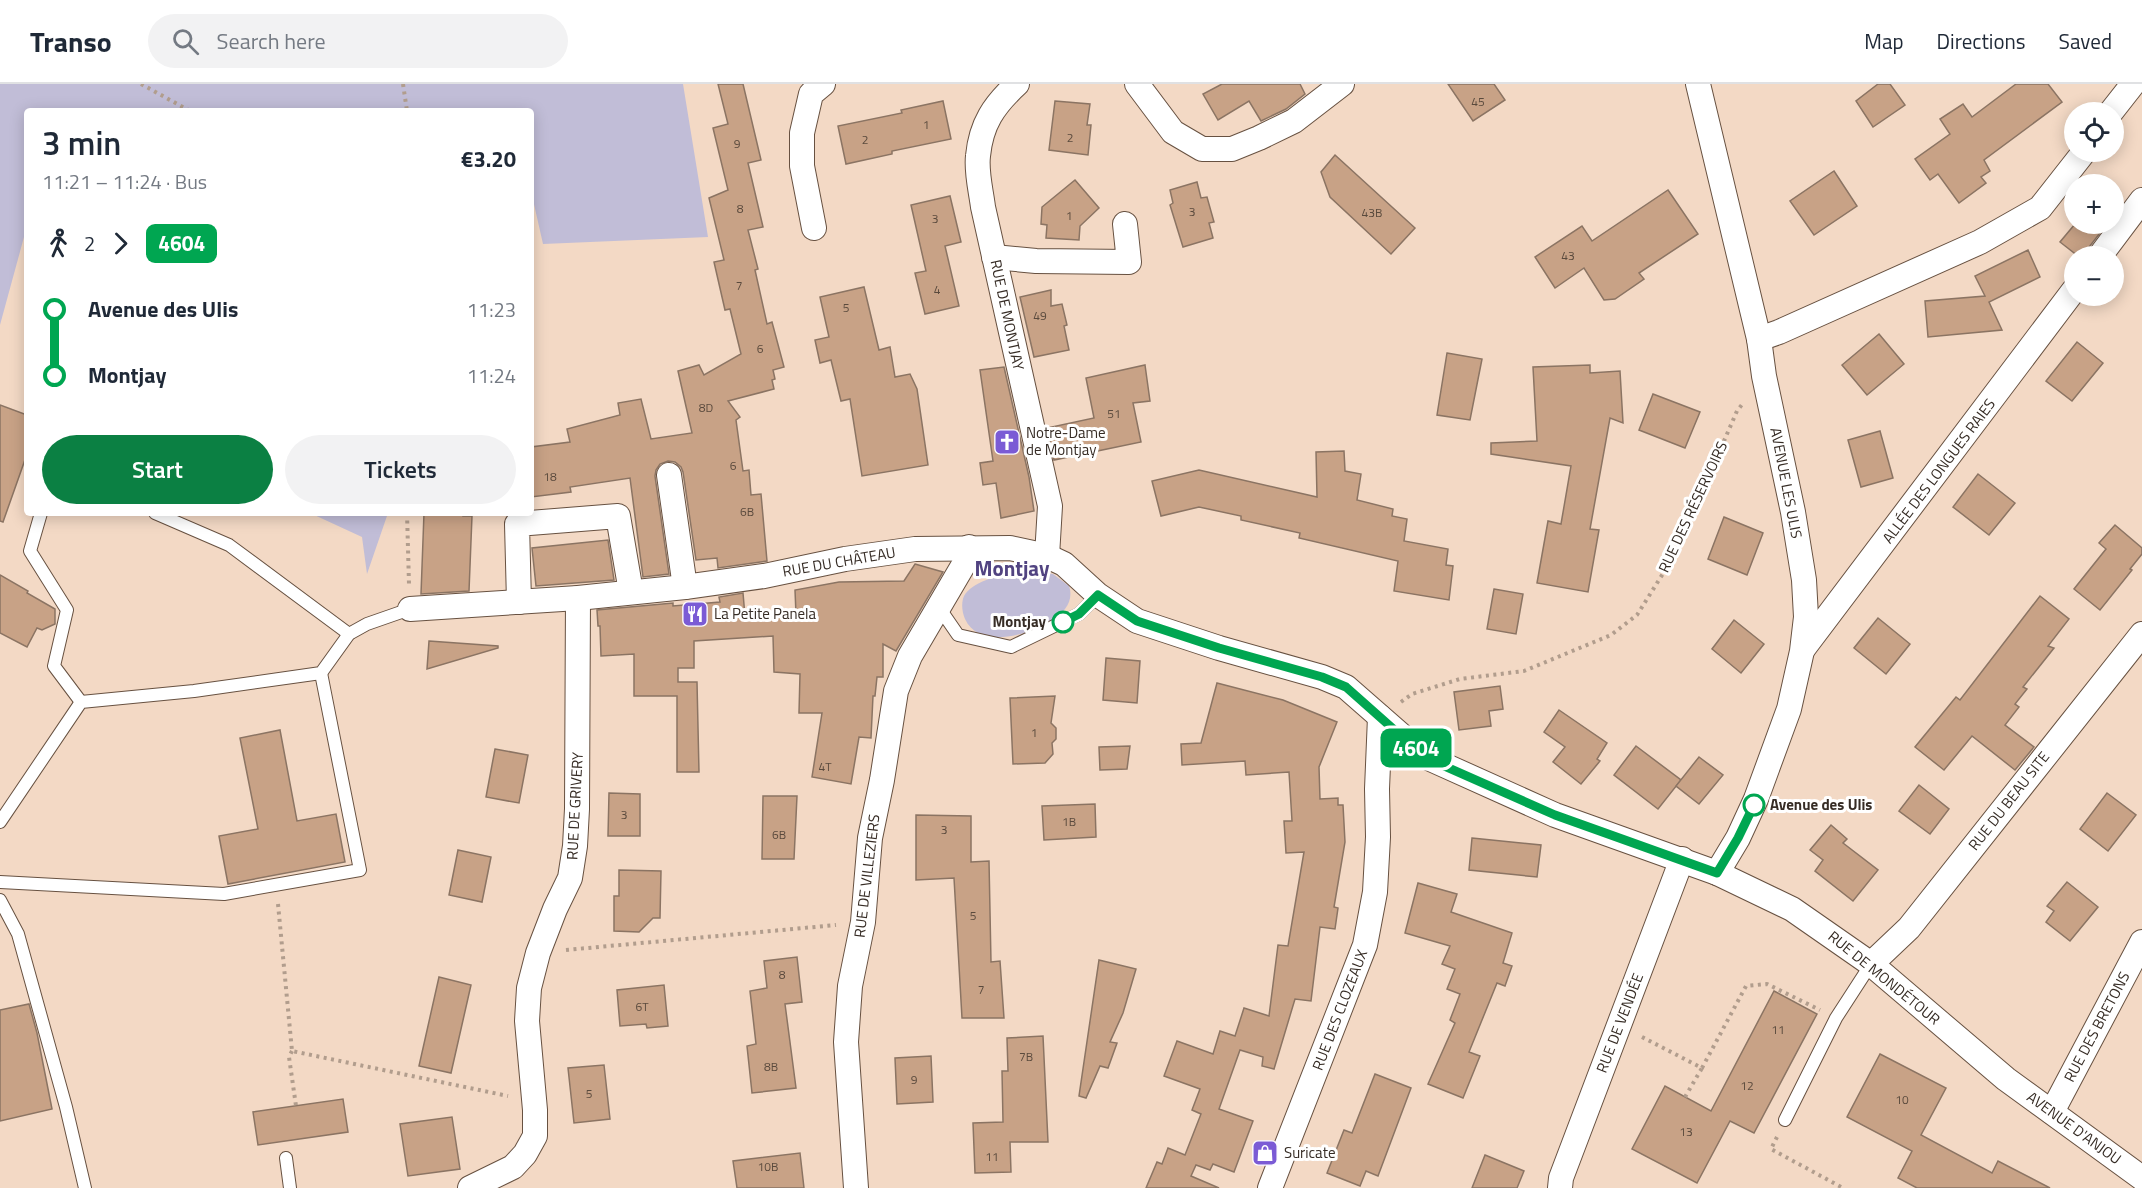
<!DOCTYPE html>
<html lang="en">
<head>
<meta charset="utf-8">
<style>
  :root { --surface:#fff; --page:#f2f2f3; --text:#1f2937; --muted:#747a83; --line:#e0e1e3; --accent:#0b8043 }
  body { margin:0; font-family:"Titillium Web",sans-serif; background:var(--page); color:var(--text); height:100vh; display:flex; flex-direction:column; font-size:22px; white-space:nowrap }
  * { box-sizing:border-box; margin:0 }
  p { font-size:20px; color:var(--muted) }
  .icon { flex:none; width:33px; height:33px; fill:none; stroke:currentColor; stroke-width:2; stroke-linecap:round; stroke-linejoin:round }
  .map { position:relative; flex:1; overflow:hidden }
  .side { position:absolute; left:24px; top:24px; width:510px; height:408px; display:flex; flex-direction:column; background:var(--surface); border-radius:6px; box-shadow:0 3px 15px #0003 }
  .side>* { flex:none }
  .badge { padding:0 12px; border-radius:9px; font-size:21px; line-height:39px }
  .buttons { position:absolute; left:2064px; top:18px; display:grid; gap:12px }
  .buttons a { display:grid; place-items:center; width:60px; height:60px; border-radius:50%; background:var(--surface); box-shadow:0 3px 15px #0003; font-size:30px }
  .map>.badge { position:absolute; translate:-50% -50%; box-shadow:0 0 0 3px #fff }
  .legs { display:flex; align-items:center; gap:9px; height:66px; padding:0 18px; font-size:20px }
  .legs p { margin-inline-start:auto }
  .headline { display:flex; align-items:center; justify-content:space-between; height:102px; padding:0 18px }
  h1 { font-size:33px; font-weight:600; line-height:45px }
  .primary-button { display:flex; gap:12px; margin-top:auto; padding:12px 18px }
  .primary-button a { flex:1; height:69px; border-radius:36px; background:var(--accent); color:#fff; font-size:24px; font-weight:600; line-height:69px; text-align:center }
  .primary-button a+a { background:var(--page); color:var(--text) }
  ul { padding:0 18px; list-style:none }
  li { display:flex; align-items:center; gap:21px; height:66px; font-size:22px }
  li i { display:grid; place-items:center; width:9px; height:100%; margin:0 8px; background:currentColor }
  li i::after { content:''; width:15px; height:15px; margin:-8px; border:4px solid; border-radius:50%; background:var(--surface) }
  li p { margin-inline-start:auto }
  li:first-child i { background:linear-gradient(#0000 50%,currentColor 0) }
  li:last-child i { background:linear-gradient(currentColor 50%,#0000 0) }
  header { display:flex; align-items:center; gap:36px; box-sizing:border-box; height:84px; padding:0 30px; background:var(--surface); border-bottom:2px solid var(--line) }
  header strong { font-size:28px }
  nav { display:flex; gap:33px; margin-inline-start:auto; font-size:21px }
  .search { width:420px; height:54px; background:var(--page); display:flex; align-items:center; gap:15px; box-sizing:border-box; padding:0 21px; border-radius:33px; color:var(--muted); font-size:22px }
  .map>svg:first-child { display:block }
  .green { fill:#c1bdd7 }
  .building { fill:#c8a286; stroke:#8b7463; stroke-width:1.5 }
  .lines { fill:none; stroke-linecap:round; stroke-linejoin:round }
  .service-casing { stroke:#675141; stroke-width:14 }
  .minor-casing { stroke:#675141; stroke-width:26 }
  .path { stroke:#b19d8d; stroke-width:4; stroke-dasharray:3 4.5; stroke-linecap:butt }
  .service { stroke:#fff; stroke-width:12 }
  .minor { stroke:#fff; stroke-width:24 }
  .line-1-casing { stroke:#fff; stroke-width:14 }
  .line-1 { stroke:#00a651; stroke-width:9 }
  .stop-1-dot { fill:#fff; stroke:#00a651; stroke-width:3 }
  .labels { text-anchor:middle; stroke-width:6; stroke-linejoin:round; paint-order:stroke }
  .number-label { font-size:12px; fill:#5a4a3d }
  .street-label { font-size:15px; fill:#362c25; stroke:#fff }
  .poi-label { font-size:15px; fill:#362c25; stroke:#fff; text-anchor:start }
  .stop-label { font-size:15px; font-weight:bold; fill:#362c25; stroke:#fff; text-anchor:end }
  .district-label { font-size:21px; font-weight:bold; fill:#514381; stroke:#fff }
</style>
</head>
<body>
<header>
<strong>Transo</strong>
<div class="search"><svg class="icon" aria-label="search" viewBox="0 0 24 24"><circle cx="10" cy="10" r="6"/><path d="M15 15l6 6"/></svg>Search here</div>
<nav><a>Map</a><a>Directions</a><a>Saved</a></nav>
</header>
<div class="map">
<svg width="2142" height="1104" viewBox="0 0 2142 1104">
  <rect width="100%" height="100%" fill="#f3d9c5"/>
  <g class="green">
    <path d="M0 0H683L708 153 543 160 531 107V27H27V142L0 241Z"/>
    <path d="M310 429H388L367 490 362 453Z"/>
    <path d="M1032 486 1053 490 1069 502C1074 516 1065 528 1053 536 1030 550 980 567 965 535 962 528 961 519 964 512 973 495 1014 487 1032 486Z"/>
  </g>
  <g class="building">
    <path d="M718 0H743L761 76 748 79 763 143 748 146 758 185 755 186 767 240 772 238 784 283 773 286 775 295 772 296 774 305 728 317 740 333 736 336 743 387 749 386 751 411 761 410 767 477 718 484 717 474 696 476 683 388 681 383 675 378 668 377 660 380 656 386 655 392 669 490 643 493 630 394 570 403 571 408 531 413V363L570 358 567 345 620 331 618 319 641 315 651 355 692 349 678 287 699 281 704 291 741 270 730 225 725 226 714 178 724 176 709 114 728 106 713 44 728 40Z"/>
    <path d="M1222 0H1300L1305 10 1286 25 1261 37 1249 17 1218 36 1203 10Z"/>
    <path d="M1448 0H1494L1505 16 1473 37Z"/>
    <path d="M1878 0H1890L1905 21 1873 43 1856 17Z"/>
    <path d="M2016 0H2048L2062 18 1984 76 1990 87 1981 93 1986 99 1959 119 1938 90 1930 96 1915 75 1950 50 1940 35 1963 20 1972 33Z"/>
    <path d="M943 17 951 55 892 67V70L846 80 838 42 902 29 901 26Z"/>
    <path d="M1055 17 1090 20 1087 41H1091L1088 71 1049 66Z"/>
    <path d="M1335 71 1415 144 1391 170 1330 113 1321 88Z"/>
    <path d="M1834 87 1857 122 1814 151 1790 117Z"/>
    <path d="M1075 96 1099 124 1080 142 1079 156 1046 154 1047 141 1041 140 1042 123Z"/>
    <path d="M1197 98 1201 114 1207 113 1214 138 1209 139 1213 154 1183 163 1170 121 1173 119 1170 106Z"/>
    <path d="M1668 106 1698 150 1639 189 1644 195 1615 215 1604 216 1584 184 1555 204 1535 173 1582 142 1592 157Z"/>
    <path d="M950 112 961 158 945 162 959 222 925 230 915 189 926 187 911 121Z"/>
    <path d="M2075 140H2107L2089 163 2086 172H2078L2060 158Z"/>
    <path d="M2028 166 2040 193 1989 218 2002 246 1928 253 1925 217 1985 212 1975 192Z"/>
    <path d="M864 203 879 266 890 263 895 293 910 290 917 305 928 381 862 392 850 315 841 317 831 276 820 279 815 256 829 253 820 213Z"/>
    <path d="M1051 206V222L1062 220 1067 241 1064 242 1069 266 1034 273 1020 213Z"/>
    <path d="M1879 250 1904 280 1867 311 1842 281Z"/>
    <path d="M2077 258 2103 279 2072 317 2046 297Z"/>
    <path d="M1447 269 1482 275 1470 336 1437 331Z"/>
    <path d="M1145 281 1150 317 1133 319 1141 358 1054 376 1047 344 1094 334 1086 294Z"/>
    <path d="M1590 281V289L1620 287 1623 339 1610 334 1590 445 1599 446 1588 508 1537 499 1548 437 1561 440 1571 382 1491 370V359L1537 357 1533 283Z"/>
    <path d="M1004 283 1029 393 1034 427 1001 434 996 399 983 401 980 379 993 377 980 286Z"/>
    <path d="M1653 310 1700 328 1685 364 1639 346Z"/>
    <path d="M0 321 27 331V370L3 438 0 437Z"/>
    <path d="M1880 347 1893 394 1861 403 1848 356Z"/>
    <path d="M1344 367 1345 387 1361 390 1357 416 1393 425 1392 432 1407 435 1404 457 1448 465 1446 481 1453 482 1449 516 1394 507 1398 477 1299 454 1300 449 1241 436V432L1199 423 1161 432 1152 397 1199 386 1317 413 1316 368Z"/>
    <path d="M1978 390 2015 419 1989 451 1953 423Z"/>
    <path d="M424 429H463V432H472L469 507 421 510Z"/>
    <path d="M1724 433 1763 449 1747 491 1708 475Z"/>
    <path d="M2115 441 2142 464V470L2130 485 2132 486 2100 526 2074 505 2106 465 2099 459Z"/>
    <path d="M608 456 614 496 536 502 532 464Z"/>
    <path d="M915 480 943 488 896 567 883 560V593H877L875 612H873L871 654 859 653 851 700 812 693 822 629H799L800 590 774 588 773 552 694 557V584H678V598H697L699 688H677V612H634V570L601 572 600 542H598L597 526 673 519V522L720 518 719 513 743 509 745 532 796 530 795 506 839 498 904 497Z"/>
    <path d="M0 491 28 507 27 509 55 525V540L42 546 37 544 27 563 0 549Z"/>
    <path d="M1494 505 1523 510 1516 550 1487 545Z"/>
    <path d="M2040 512 2069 535 2048 562 2054 564 2023 603 2027 605 2015 620 2019 623 2005 641 2034 663 2015 686 1972 652 1944 686 1915 663 1956 613 1960 616Z"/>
    <path d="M1878 534 1910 560 1886 590 1854 564Z"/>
    <path d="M1734 536 1764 560 1741 589 1712 565Z"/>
    <path d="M429 557 498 562V564L427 585Z"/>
    <path d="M1106 574 1140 577 1137 619 1103 616Z"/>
    <path d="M1217 599 1283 616 1337 638 1319 683 1320 715 1338 714V721H1343L1345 758 1334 823 1338 824 1335 845 1320 843 1311 917 1295 915 1274 985 1262 982 1263 973 1240 966 1219 1025 1253 1037 1234 1088 1213 1080 1210 1086 1196 1081 1191 1092 1219 1104H1146L1157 1078 1162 1080 1168 1064 1185 1071 1201 1030 1192 1026 1200 1005 1164 992 1177 957 1213 970 1220 947 1235 952 1244 924 1269 932 1278 861 1288 862 1304 768 1286 769 1284 737H1292L1289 688 1246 691 1245 677 1182 681 1181 660 1201 659Z"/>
    <path d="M1500 602 1503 625 1489 627 1491 642 1459 646 1454 608Z"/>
    <path d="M1055 612 1051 639 1056 644V655L1052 659 1053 670 1045 679 1013 680 1010 614Z"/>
    <path d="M1559 626 1607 659 1597 675 1600 677 1581 700 1553 678 1565 663 1544 648Z"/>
    <path d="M280 646 297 737 336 730 345 778 228 800 219 752 258 745 240 654Z"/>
    <path d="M1130 662 1127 685 1100 686 1099 663Z"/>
    <path d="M1636 662 1681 696 1658 725 1614 691Z"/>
    <path d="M495 665 528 671 519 719 486 713Z"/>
    <path d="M1699 673 1723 691 1699 720 1676 702Z"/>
    <path d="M1919 701 1949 725 1930 750 1899 727Z"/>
    <path d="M609 709 640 710V752H608Z"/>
    <path d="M2107 709 2136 731 2108 767 2080 745Z"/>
    <path d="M763 712H797L794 775H762Z"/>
    <path d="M1095 720 1096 753 1044 756 1042 722Z"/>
    <path d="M916 731 971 732V778L989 777 991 878 1000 877 1004 934H962L954 794 916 796Z"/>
    <path d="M1831 741 1847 755 1843 759 1878 786 1853 817 1815 787 1823 776 1810 766Z"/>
    <path d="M1472 754 1541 761 1537 793 1469 786Z"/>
    <path d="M458 766 491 773 482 818 449 811Z"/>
    <path d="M619 786 661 787 660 834H653L639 848 614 847V812H619Z"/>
    <path d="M2067 798 2098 823 2070 857 2046 838 2054 827 2047 822Z"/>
    <path d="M1418 799 1457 810 1451 828 1512 849 1503 879 1512 882 1505 902 1497 899 1469 968 1480 972 1463 1014 1428 1000 1455 939 1450 936 1460 910 1447 905 1455 885 1442 880 1450 862 1405 849Z"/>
    <path d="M797 873 802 918 785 920 796 1004 752 1009 747 962 756 960 750 907 767 904 764 877Z"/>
    <path d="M1099 876 1136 885 1123 929 1110 958 1117 959 1108 984 1100 982 1086 1014 1079 1012Z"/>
    <path d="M439 893 471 901 451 989 419 982Z"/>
    <path d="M664 901 668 942 647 944 646 940 620 942 617 906Z"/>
    <path d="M1774 907 1817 930 1754 1049 1730 1037 1697 1099 1632 1065 1665 1002 1711 1027Z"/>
    <path d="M29 920 37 949 52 1025 0 1037V926Z"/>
    <path d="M1043 952 1048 1058H1010L1011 1088 975 1089 973 1039 1003 1038 1002 987H1008L1007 954Z"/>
    <path d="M1880 970 1946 1004 1921 1051 1992 1089 1998 1077 2050 1104H1917L1898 1094 1912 1067 1847 1033Z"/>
    <path d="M931 972 933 1018 897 1020 895 974Z"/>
    <path d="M604 981 610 1035 574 1039 568 984Z"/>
    <path d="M1375 990 1411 1004 1378 1092 1366 1087 1360 1102 1327 1089 1344 1046 1352 1049Z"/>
    <path d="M343 1015 348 1048 258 1061 253 1028Z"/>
    <path d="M452 1033 460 1085 408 1092 400 1040Z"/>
    <path d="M800 1069 804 1104H737L733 1077Z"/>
    <path d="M1485 1071 1524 1087 1517 1104H1472Z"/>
  </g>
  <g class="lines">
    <g class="service-casing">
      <g id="service">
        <path d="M41 429 30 467 67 526 54 582 81 618"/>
        <path d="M155 429 229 461 349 550"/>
        <path d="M938 522 958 551 1011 563 1079 530 1098 511"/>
        <path d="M0 738 81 618 194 607 321 589 349 550 367 540 410 525"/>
        <path d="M0 798 224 810 360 786 321 589"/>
        <path d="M0 816 18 850 66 1023 85 1104"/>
        <path d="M1785 1036 1836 934 1871 880"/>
        <path d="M286 1074 290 1104"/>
      </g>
    </g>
    <g class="minor-casing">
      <g id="minor">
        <path d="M1017 0C994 21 981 40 978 72 976 88 981 107 983 123L1050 422 1047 472"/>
        <path d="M1137 0 1173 48 1202 65H1232L1259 54 1294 37 1342 0"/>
        <path d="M1698 0 1759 255 1764 292 1793 428 1804 496 1806 533 1802 567 1789 625 1756 715 1738 754 1717 789"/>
        <path d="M2111 28 2133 0"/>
        <path d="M814 144 802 82V49L811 10 823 0"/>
        <path d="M2100 172 2142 116"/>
        <path d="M994 173 1036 177 1129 178 1125 140"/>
        <path d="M1759 255 1779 248 1980 158 2040 124 2084 68"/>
        <path d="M669 391 685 503"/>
        <path d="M519 518 517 440 618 432 631 508"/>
        <path d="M410 525 578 514 685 503 764 492 845 475 915 465 1010 464 1047 472 1064 480 1098 511 1137 537 1219 564 1322 593 1346 603 1426 673 1555 731 1717 789 1792 825 1871 880 2006 995 2142 1094"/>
        <path d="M1803 565 2074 206"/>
        <path d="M1871 880 1909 844 2142 550"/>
        <path d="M2052 1028 2142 858"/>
        <path d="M470 1104 513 1083 525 1070 535 1052V1026L527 937 529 904 538 869 555 825 570 794 575 762 577 725 578 514"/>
        <path d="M856 1104 846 958 850 902 863 838 870 754 882 696 896 607 910 572 964 480 969 463"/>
        <path d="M1270 1104 1365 861 1375 808 1378 753 1377 705 1380 633"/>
        <path d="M1560 1104 1561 1094 1682 775"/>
      </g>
    </g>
    <g class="path">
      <path d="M141 0 190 27"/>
      <path d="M403 0 407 27"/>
      <path d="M407 429 409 500"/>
      <path d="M1401 618 1412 610 1460 595 1524 587 1611 551 1637 531 1674 472 1737 327 1744 318"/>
      <path d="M278 820 292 967 508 1012"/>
      <path d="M566 866 836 841"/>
      <path d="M1642 953 1702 984 1746 902 1767 900 1820 926"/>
      <path d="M292 967 289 973 296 1022"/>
      <path d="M1685 1013 1702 984"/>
      <path d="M1777 1053 1771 1065 1843 1104"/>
    </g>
    <use href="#service" class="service"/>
    <use href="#minor" class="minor"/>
  </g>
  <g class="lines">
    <g class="line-1-casing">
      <path id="line-1" d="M1063 538 1079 530 1098 511 1137 537 1219 564 1322 593 1346 603 1426 674 1555 731 1717 789 1738 754 1754 721"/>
    </g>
    <use href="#line-1" class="line-1"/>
  </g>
  <defs>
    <g id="church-square" transform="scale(1.35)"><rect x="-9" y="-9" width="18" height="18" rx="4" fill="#7b5bd5" stroke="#fff"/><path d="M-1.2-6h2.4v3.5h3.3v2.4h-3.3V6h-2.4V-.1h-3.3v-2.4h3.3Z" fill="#fff"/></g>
    <g id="restaurant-square" transform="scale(1.35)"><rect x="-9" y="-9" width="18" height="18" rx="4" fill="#7b5bd5" stroke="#fff"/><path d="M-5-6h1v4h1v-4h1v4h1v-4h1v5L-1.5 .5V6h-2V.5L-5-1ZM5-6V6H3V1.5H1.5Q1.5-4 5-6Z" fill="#fff"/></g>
    <g id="shop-square" transform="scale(1.35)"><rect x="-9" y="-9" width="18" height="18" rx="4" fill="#7b5bd5" stroke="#fff"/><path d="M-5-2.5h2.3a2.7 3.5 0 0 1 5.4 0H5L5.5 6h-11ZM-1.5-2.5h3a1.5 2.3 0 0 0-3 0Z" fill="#fff"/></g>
  </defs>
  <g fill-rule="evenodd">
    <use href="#church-square" x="1007" y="358"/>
    <use href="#restaurant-square" x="695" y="530"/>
    <use href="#shop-square" x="1265" y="1069"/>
  </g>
  <g class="stop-1-dot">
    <circle cx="1063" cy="538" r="10"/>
    <circle cx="1754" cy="721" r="10"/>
  </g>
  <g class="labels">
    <g class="number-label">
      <text x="1478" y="22">45</text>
      <text x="926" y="45">1</text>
      <text x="1070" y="58">2</text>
      <text x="865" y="60">2</text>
      <text x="737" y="64">9</text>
      <text x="740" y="129">8</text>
      <text x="1192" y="132">3</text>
      <text x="1372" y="133">43B</text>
      <text x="1069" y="136">1</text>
      <text x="935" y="139">3</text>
      <text x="1568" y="176">43</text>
      <text x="739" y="206">7</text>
      <text x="937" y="210">4</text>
      <text x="846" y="228">5</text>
      <text x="1040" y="236">49</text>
      <text x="760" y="269">6</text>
      <text x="706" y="328">8D</text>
      <text x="1114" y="334">51</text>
      <text x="733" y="386">6</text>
      <text x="550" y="397">18</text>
      <text x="747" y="432">6B</text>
      <text x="1034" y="653">1</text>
      <text x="825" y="687">4T</text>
      <text x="624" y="735">3</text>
      <text x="1069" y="742">1B</text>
      <text x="944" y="750">3</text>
      <text x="779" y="755">6B</text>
      <text x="973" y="836">5</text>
      <text x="782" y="895">8</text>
      <text x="981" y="910">7</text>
      <text x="642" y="927">6T</text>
      <text x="1778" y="950">11</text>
      <text x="1026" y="977">7B</text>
      <text x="771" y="987">8B</text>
      <text x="914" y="1000">9</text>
      <text x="1747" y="1006">12</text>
      <text x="589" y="1014">5</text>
      <text x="1902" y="1020">10</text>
      <text x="1686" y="1052">13</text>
      <text x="992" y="1077">11</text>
      <text x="768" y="1087">10B</text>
    </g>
    <g class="street-label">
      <text transform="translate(1007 231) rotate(78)" y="5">RUE DE MONTJAY</text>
      <text transform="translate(1939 387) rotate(-53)" y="5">ALLÉE DES LONGUES RAIES</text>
      <text transform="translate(1786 399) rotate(79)" y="5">AVENUE LES ULIS</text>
      <text transform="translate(1693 423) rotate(-65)" y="5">RUE DES RÉSERVOIRS</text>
      <text transform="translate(839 478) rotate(-10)" y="5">RUE DU CHÂTEAU</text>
      <text transform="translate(2009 717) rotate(-52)" y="5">RUE DU BEAU SITE</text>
      <text transform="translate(575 722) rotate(-87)" y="5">RUE DE GRIVERY</text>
      <text transform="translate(867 792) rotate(-83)" y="5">RUE DE VILLEZIERS</text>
      <text transform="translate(1884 894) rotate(39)" y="5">RUE DE MONDÉTOUR</text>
      <text transform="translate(1340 926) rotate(-69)" y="5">RUE DES CLOZEAUX</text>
      <text transform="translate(1620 939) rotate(-69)" y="5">RUE DE VENDÉE</text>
      <text transform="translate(2097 943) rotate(-62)" y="5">RUE DES BRETONS</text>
      <text transform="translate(2074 1044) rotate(36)" y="5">AVENUE D'ANJOU</text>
    </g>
    <g class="poi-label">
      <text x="1026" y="354">Notre-Dame<tspan x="1026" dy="17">de Montjay</tspan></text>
      <text x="714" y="535">La Petite Panela</text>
      <text x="1284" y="1074">Suricate</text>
    </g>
    <g class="stop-label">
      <text x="1046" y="543">Montjay</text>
      <text x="1770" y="726" text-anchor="start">Avenue des Ulis</text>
    </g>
    <g class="district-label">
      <text x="1012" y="492">Montjay</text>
    </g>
  </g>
</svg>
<div class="buttons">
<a><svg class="icon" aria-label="locate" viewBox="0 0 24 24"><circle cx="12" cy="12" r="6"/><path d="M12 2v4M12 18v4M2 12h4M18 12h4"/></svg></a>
<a>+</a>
<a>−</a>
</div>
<b class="badge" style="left:1416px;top:664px;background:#00a651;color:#fff">4604</b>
<section class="side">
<div class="headline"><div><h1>3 min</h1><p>11:21 – 11:24 · Bus</p></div><b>€3.20</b></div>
<div class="legs"><svg class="icon" aria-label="walk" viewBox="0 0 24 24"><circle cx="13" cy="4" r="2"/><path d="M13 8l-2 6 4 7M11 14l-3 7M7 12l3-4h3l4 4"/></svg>2<svg class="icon" aria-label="forward" viewBox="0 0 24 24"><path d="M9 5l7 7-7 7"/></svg><b class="badge" style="background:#00a651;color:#fff">4604</b></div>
<ul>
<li><i style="color:#00a651"></i><b>Avenue des Ulis</b><p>11:23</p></li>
<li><i style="color:#00a651"></i><b>Montjay</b><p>11:24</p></li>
</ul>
<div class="primary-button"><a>Start</a><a>Tickets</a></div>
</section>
</div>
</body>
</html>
